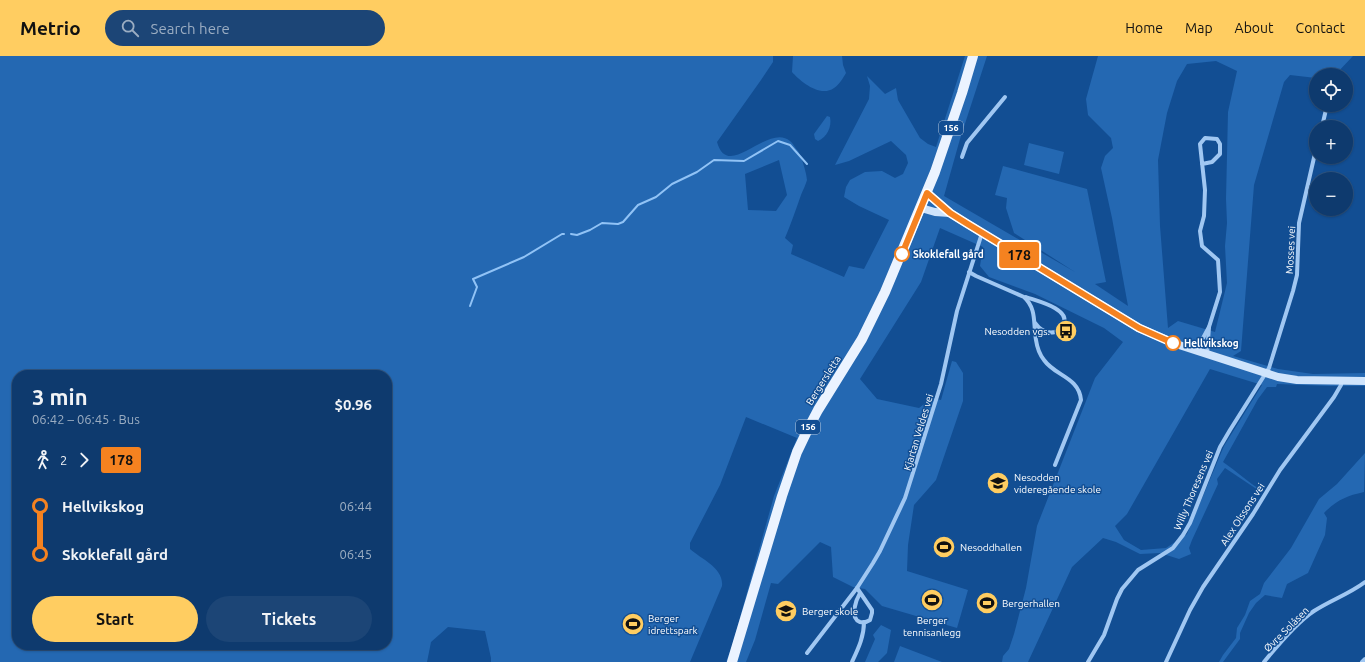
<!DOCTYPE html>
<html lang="en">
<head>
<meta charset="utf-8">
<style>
  :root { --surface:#0e3a6e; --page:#1c4576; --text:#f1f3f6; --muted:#9badc2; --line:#2e5481; --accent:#ffcd61 }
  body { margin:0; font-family:Ubuntu,sans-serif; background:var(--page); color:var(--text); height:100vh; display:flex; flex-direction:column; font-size:15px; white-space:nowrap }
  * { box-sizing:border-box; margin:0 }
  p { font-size:13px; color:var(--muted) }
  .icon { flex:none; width:22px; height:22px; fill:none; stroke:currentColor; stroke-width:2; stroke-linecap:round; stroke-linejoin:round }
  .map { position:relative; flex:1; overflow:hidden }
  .drawer { position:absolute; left:12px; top:314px; width:380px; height:280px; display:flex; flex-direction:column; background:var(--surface); border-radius:16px; box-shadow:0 1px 3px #0004,0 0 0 1px var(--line) }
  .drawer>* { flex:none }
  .badge { padding:0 8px; border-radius:3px; font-size:14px; line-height:26px }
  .fabs { position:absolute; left:1309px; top:12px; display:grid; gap:8px }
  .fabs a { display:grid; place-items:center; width:44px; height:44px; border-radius:50%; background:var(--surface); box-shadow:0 1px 3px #0004,0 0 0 1px var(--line); font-size:20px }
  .map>.badge { position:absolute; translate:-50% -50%; box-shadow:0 0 0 2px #fff }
  .legs { display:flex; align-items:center; gap:6px; height:44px; padding:0 20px; font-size:13px }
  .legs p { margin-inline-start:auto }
  .headline { display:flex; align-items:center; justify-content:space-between; height:68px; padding:0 20px }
  h1 { font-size:22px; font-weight:700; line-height:30px }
  .primary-button { display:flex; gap:8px; margin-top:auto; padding:8px 20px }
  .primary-button a { flex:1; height:46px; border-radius:24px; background:var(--accent); color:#111; font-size:16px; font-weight:700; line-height:46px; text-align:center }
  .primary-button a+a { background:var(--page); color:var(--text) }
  ul { padding:0 20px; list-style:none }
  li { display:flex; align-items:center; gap:14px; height:48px; font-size:15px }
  li i { display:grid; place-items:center; width:6px; height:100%; margin:0 5px; background:currentColor }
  li i::after { content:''; width:10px; height:10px; margin:-5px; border:3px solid; border-radius:50%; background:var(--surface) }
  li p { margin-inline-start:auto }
  li:first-child i { background:linear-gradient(#0000 50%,currentColor 0) }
  li:last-child i { background:linear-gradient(currentColor 50%,#0000 0) }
  header { display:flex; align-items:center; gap:24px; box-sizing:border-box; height:56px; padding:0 20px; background:var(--accent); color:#111 }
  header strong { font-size:19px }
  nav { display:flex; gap:22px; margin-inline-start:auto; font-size:14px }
  .search { width:280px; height:36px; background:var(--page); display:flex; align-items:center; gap:10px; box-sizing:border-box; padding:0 14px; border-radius:22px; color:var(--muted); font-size:15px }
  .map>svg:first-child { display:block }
  .green { fill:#2468b2; fill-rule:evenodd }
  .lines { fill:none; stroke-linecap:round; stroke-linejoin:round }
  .stream { stroke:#91c3f6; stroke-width:2 }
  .minor { stroke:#a0c7f2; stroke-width:4 }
  .secondary { stroke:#cfe4fc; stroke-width:8 }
  .primary { stroke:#ebf3ff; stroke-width:10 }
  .line-1-casing { stroke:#fff; stroke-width:9 }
  .line-1 { stroke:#f58220; stroke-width:6 }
  .stop-1-dot { fill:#fff; stroke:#f58220; stroke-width:2 }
  .labels { text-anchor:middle; stroke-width:3; stroke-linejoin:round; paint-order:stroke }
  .shield { fill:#124e93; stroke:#b8cadf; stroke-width:1 }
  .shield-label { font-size:9px; font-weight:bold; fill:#fff }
  .street-label { font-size:10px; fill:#fff; stroke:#124e93 }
  .stop-label { font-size:10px; font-weight:bold; fill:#fff; stroke:#124e93; text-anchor:start }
  .poi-label { font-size:10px; fill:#fff; stroke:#124e93; text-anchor:start }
</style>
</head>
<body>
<header>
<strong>Metrio</strong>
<div class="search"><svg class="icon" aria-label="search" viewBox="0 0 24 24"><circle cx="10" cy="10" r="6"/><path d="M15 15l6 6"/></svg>Search here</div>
<nav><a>Home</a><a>Map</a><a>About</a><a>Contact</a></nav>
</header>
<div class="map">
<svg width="1365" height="606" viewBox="0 0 1365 606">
  <rect width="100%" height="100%" fill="#124e93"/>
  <g class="green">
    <path d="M0 0H773V6L761 24 717 86C728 126 768 66 790 85 793 87 795 92 798 95 801 99 807 118 807 124 806 128 803 134 801 139 796 153 791 168 785 182L793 189 791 198 844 221 849 210 864 213 889 164 859 150 844 141 846 131 850 124 865 116 882 115 895 122 903 118 908 107 906 99 891 85 849 105 835 109 869 43 870 30 867 20 885 38 896 32 898 44 920 82 928 88 936 91 965 0H987L960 83 944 140 1075 216 1014 177 1006 152 1007 142 995 139 1003 110 1087 133 1106 226 1095 228 1128 250 1112 162 1101 112 1105 100 1113 92 1111 82 1088 59 1086 43 1098 0H1353L1336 18 1333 19H1316V22L1290 19 1284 26 1254 129 1241 295 1233 300 1278 313 1313 318 1365 317V330H1330L1277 328 1276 331H1267L1258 343 1223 406C1236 415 1248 426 1262 435L1261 436 1225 412 1217 423 1218 428 1192 484 1189 492 1191 498 1179 503 1160 497 1140 498 1116 486 1103 482 1072 511 1028 606H1002L1003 600 1009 593 1014 578 1026 532 1037 470 1095 322 1123 286 1104 272 1035 238 989 221 980 210 983 191 940 172 921 226 860 323 877 343 919 352 932 342 941 344 952 305 956 306 963 317V345L936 424 914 449 908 489 907 515 968 534 957 572 882 550 865 533 853 531 833 521 831 491 820 486 778 528 771 527 755 584 746 606H726L732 590 774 440 797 382 746 361 720 429 690 487V493C701 503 724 512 722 530L690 606H491V602L485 575 448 571 431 586 427 606H0ZM1216 5 1237 15 1228 56 1226 143 1227 167 1225 190 1227 227 1215 276 1178 265 1168 272 1160 170 1158 104 1167 57 1177 25 1187 8ZM779 104 787 139 776 155 748 154 745 118ZM1210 313 1262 329 1224 390 1187 478 1166 492 1141 494 1124 484 1115 470 1127 458ZM17 319H387V589H17Z"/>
    <path d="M793 0H842L843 9 846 17C843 22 839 29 834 32 820 42 800 25 792 16Z"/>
    <path d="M827 60 830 61C832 71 827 81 818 85L815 83 814 78Z"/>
    <path d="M1029 87 1064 96 1059 118 1024 109Z"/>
    <path d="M1365 397 1364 436C1346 440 1337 444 1324 457L1327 462 1325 479 1308 517 1287 528 1282 542 1265 539 1256 547 1249 557 1240 577V583L1223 606H1219L1223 599 1236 582 1237 572 1245 559 1250 545 1260 538 1264 527 1291 492 1319 443 1337 428Z"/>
    <path d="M881 569 891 574 887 597 878 606H865L875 583 873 579Z"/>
    <path d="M900 590 942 606H894Z"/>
  </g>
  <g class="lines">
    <g class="stream">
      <path d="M571 178 577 179 590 174 602 167 618 168 623 166 638 149 656 141 672 128 697 116 714 104 744 105 778 85 790 89 807 108"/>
      <path d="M470 250 477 231 473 223 524 201 562 178H564"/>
    </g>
    <g class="minor">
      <path d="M1322 71 1327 49"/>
      <path d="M962 101 967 87 1005 41"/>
      <path d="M969 216 976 220 1024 241C1037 253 1033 267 1036 284 1037 291 1040 299 1044 304 1055 320 1079 321 1081 344L1055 409"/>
      <path d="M1026 241C1036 245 1069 252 1064 267 1062 271 1059 274 1055 276 1046 278 1040 274 1035 267"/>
      <path d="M1196 295 1209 271 1220 236 1218 204 1202 190 1200 175 1204 160 1205 134 1200 88 1205 82 1217 83 1220 88V98L1212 106 1202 108"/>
      <path d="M1207 298 1209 271"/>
      <path d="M857 532 872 554V557L870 564C867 566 864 567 860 566 849 562 856 544 860 537"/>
      <path d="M807 597 857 532 873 507 880 495 905 442 941 328 957 255 982 177"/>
      <path d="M852 606C858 593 864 581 864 566"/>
      <path d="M1088 606 1104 579 1117 543 1122 533 1138 514 1173 492 1183 479 1190 467 1220 391 1230 374 1269 312 1293 235 1297 219 1299 167 1316 93"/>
      <path d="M1166 606 1190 554 1203 531 1253 458 1280 414 1334 341 1341 329 1342 325"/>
      <path d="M1264 606C1277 590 1297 566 1314 555 1331 544 1349 538 1365 526"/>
      <path d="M1362 606 1365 603"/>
    </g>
    <g class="secondary">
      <path d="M927 137 950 157 966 167 1139 272 1176 288 1278 321 1297 324 1365 325"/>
      <path d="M921 152 935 156 950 157"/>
    </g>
    <path class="primary" d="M732 606 782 440 797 396 808 373 818 354 862 283 885 236 935 116 962 37 973 0"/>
  </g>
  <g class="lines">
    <g class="line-1-casing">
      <path id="line-1" d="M902 198 927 137 950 157 966 167 1139 272 1173 287"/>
    </g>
    <use href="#line-1" class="line-1"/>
  </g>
  <defs>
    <g id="bus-disc" transform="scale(1.15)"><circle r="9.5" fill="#ffcd61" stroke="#124e93"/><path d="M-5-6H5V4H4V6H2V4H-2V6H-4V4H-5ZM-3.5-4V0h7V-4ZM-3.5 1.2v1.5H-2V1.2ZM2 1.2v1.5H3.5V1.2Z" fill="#111"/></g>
    <g id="school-disc" transform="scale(1.15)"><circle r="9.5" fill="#ffcd61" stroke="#124e93"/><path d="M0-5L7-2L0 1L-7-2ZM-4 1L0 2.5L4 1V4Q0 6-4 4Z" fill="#111"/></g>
    <g id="stadium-disc" transform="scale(1.15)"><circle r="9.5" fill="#ffcd61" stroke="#124e93"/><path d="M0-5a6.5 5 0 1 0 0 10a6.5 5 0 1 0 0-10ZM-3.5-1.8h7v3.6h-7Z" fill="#111"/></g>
  </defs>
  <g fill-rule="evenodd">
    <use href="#bus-disc" x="1066" y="275"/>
    <use href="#school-disc" x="998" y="427"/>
    <use href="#stadium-disc" x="944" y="491"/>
    <use href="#stadium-disc" x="932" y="544"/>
    <use href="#stadium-disc" x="987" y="547"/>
    <use href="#school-disc" x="786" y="555"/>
    <use href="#stadium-disc" x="633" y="568"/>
  </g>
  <g class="stop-1-dot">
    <circle cx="902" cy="198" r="7"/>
    <circle cx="1173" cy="287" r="7"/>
  </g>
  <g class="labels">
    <g class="shield">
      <rect x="939" y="65" width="24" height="14" rx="3"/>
      <rect x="796" y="364" width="24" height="14" rx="3"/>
    </g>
    <g class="shield-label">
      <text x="951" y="75">156</text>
      <text x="808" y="374">156</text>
    </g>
    <g class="street-label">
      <text transform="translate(1290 194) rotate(-87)" y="4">Mosses vei</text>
      <text transform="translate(823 324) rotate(-58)" y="4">Bergersletta</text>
      <text transform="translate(918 376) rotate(-73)" y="4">Kjartan Veldes vei</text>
      <text transform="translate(1193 434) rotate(-67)" y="4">Willy Thoresens vei</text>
      <text transform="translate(1242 458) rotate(-57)" y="4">Alex Olssons vei</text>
      <text transform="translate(1286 573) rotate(-45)" y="4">Øvre Solåsen</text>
    </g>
    <g class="stop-label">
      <text x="913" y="202">Skoklefall gård</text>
      <text x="1184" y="291">Hellvikskog</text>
    </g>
    <g class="poi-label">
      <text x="1050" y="279" text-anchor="end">Nesodden vgs.</text>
      <text x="1014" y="425">Nesodden<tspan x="1014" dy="12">videregående skole</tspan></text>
      <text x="960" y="495">Nesoddhallen</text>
      <text x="1002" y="551">Bergerhallen</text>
      <text x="802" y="559">Berger skole</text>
      <text x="648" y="566">Berger<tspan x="648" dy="12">idrettspark</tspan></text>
      <text x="932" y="568" text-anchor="middle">Berger<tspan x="932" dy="12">tennisanlegg</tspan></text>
    </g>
  </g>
</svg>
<div class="fabs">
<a><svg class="icon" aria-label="locate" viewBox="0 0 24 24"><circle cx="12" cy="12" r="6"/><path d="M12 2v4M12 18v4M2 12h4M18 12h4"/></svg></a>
<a>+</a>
<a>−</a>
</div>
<b class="badge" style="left:1019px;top:199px;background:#f58220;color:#111">178</b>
<section class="drawer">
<div class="headline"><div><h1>3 min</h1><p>06:42 – 06:45 · Bus</p></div><b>$0.96</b></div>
<div class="legs"><svg class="icon" aria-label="walk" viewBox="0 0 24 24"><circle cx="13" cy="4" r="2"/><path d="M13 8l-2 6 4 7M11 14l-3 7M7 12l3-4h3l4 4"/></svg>2<svg class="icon" aria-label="forward" viewBox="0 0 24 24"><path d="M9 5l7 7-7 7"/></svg><b class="badge" style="background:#f58220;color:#111">178</b></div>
<ul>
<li><i style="color:#f58220"></i><b>Hellvikskog</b><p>06:44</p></li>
<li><i style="color:#f58220"></i><b>Skoklefall gård</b><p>06:45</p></li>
</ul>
<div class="primary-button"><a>Start</a><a>Tickets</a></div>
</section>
</div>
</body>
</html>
